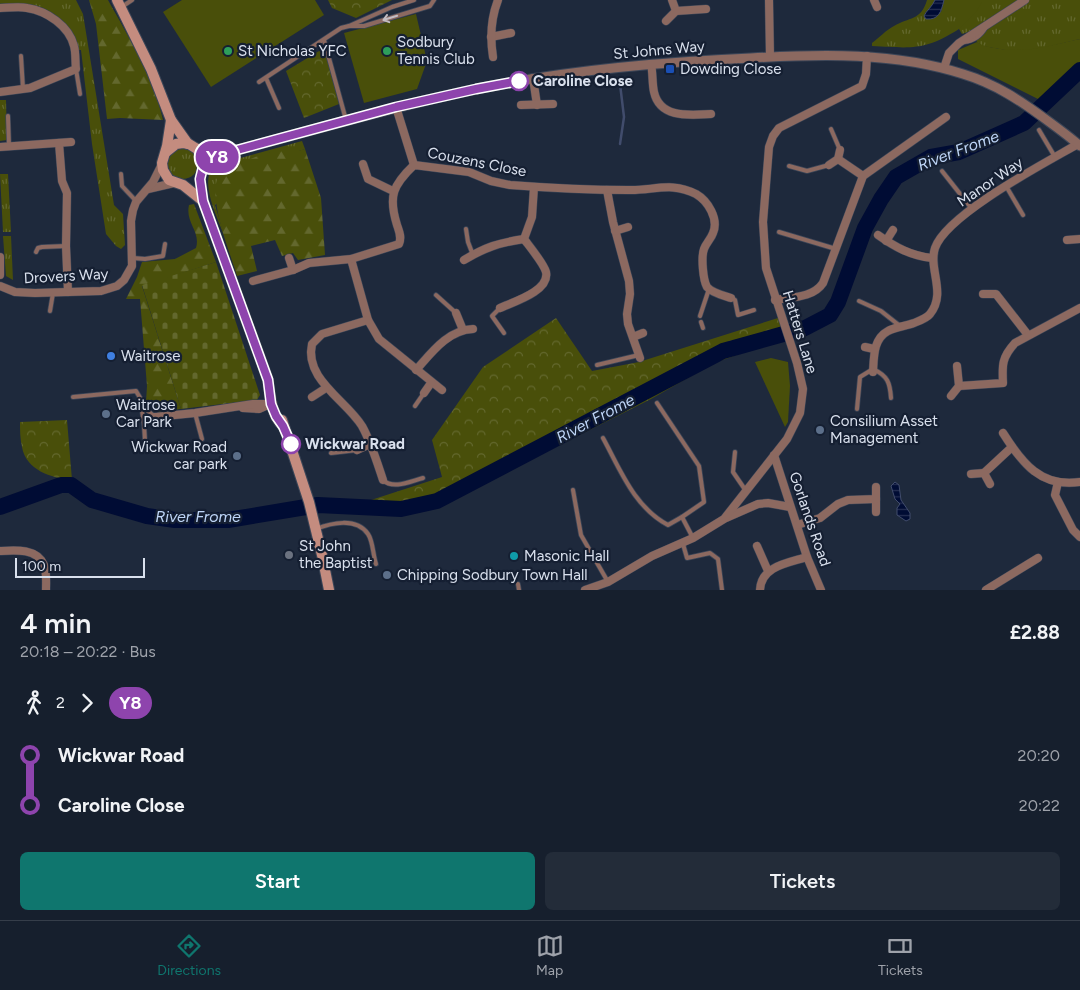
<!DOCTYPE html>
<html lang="en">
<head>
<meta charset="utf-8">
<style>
  :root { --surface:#161f2d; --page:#232c39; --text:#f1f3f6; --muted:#9ea2aa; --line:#353d49; --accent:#0f766e }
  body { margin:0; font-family:Figtree,sans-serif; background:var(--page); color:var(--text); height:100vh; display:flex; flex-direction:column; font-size:19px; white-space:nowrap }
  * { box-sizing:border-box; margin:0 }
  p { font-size:16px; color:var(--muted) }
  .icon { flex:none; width:28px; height:28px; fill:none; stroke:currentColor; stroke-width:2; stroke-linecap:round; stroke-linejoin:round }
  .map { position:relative; height:590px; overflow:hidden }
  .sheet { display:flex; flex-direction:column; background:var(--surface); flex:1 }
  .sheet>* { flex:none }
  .badge { padding:0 10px; border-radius:16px; font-size:18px; line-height:32px }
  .scale { position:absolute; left:15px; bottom:12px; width:130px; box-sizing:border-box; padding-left:5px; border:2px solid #d9e0ed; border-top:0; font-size:14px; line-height:18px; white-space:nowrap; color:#d9e0ed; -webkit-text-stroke:4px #151f32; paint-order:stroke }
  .map>.badge { position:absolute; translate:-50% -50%; box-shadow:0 0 0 2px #fff }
  .legs { display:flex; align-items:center; gap:8px; height:55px; padding:0 20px; font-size:16px }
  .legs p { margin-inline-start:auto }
  .summary { display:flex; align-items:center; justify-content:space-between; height:85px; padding:0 20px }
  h1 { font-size:28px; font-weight:600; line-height:38px }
  .button { display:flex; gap:10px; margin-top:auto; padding:10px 20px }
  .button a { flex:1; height:58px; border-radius:8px; background:var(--accent); color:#fff; font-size:20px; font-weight:600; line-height:58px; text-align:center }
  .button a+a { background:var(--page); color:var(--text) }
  ul { padding:0 20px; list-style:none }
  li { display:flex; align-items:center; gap:18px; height:50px; font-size:19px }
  li i { display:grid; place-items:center; width:8px; height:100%; margin:0 6px; background:currentColor }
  li i::after { content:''; width:12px; height:12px; margin:-6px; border:4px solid; border-radius:50%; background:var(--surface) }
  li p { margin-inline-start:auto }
  li:first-child i { background:linear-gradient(#0000 50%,currentColor 0) }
  li:last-child i { background:linear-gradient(currentColor 50%,#0000 0) }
  .tabs { display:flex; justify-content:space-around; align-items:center; height:70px; border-top:1px solid var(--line); background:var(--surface); font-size:14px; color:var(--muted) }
  .tabs a { display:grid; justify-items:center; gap:2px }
  .tabs .current { color:var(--accent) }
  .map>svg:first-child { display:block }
  .grass { fill:url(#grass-tufts) }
  .forest { fill:url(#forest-firs) }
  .cemetery { fill:url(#cemetery-stones) }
  .park { fill:url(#park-crowns) }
  .garden { fill:#494f0a }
  .water { fill:url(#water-rules); stroke:#414c6c }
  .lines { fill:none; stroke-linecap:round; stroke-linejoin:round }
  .stream { stroke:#414c6c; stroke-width:2.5 }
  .river { stroke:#000c34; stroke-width:16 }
  .service-casing { stroke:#3c4658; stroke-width:5.5 }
  .minor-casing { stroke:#3c4658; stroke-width:9 }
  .tertiary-casing { stroke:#3c4658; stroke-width:11 }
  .secondary-casing { stroke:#3c4658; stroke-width:12 }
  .service { stroke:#8c6960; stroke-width:4 }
  .minor { stroke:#8c6960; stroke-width:8 }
  .tertiary { stroke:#8c6960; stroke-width:9 }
  .secondary { stroke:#c48c7f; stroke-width:10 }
  .oneway { stroke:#c2bcc3 }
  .line-1-casing { stroke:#fff; stroke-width:11 }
  .line-1 { stroke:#8e44ad; stroke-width:8 }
  .leisure-dot { fill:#2e9e5b; stroke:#151f32; stroke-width:2 }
  .transit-dot { fill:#1a4fb4; stroke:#151f32; stroke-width:2 }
  .stop-1-dot { fill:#fff; stroke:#8e44ad; stroke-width:2.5 }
  .shop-dot { fill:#3f7fe0; stroke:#151f32; stroke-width:2 }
  .service-dot { fill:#5c6f8a; stroke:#151f32; stroke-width:2 }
  .worship-dot { fill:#6b7280; stroke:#151f32; stroke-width:2 }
  .culture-dot { fill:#0f9aa8; stroke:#151f32; stroke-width:2 }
  .labels { text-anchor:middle; stroke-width:4.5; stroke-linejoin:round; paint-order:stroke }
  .poi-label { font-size:15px; fill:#d9e0ed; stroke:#151f32; text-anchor:start }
  .street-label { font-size:15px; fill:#d9e0ed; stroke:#151f32 }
  .stop-label { font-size:15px; font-weight:bold; fill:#d9e0ed; stroke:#151f32; text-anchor:start }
  .water-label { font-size:16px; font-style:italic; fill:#bed5f7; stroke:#151f32 }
</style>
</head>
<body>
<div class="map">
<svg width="1080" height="590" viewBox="0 0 1080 590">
  <defs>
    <pattern id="grass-tufts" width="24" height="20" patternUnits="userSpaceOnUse" patternTransform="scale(1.25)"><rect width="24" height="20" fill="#494f0a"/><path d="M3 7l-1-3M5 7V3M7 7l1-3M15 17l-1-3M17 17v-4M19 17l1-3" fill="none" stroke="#63682e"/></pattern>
    <pattern id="forest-firs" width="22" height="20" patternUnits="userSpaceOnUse" patternTransform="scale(1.25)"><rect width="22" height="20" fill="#494f0a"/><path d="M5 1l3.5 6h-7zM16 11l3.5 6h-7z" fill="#63682e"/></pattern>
    <pattern id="cemetery-stones" width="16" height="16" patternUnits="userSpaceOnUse" patternTransform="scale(1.25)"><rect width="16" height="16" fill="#494f0a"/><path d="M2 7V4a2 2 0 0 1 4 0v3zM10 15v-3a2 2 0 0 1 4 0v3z" fill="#63682e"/></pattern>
    <pattern id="park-crowns" width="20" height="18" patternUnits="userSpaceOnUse" patternTransform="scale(1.25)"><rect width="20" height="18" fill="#494f0a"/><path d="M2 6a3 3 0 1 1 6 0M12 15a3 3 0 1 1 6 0" fill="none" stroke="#63682e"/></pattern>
    <pattern id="water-rules" width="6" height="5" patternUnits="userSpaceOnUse" patternTransform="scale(1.25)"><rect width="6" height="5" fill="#000c34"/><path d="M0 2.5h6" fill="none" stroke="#252f52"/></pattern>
  </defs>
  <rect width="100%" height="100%" fill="#1e293c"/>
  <g class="grass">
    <path d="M0 0H76L83 14 114 205 123 214 125 245 121 249 116 246 106 234 92 144 81 50H78C72 25 51 5 24 4 16 3 8 4 0 5Z"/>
    <path d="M927 0H935L933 6 925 13 941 12 944 0H1080V39L1035 50 1011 51 982 46 977 42 971 31 962 34 959 29C924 51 912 48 872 46V43C879 38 886 30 894 26 909 17 921 21 927 0Z"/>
    <path d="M0 100H6L7 140 0 141Z"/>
    <path d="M302 141 305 149 296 152H270L215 205 226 241C220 223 201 187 211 170L226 162Z"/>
    <circle cx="183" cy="164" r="15"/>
    <path d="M0 174H8L11 232H3Z"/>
    <path d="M3 236H11L13 280 6 276Z"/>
  </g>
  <g class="forest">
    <path d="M89 0H108C129 38 154 78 163 120L120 118 107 119 96 24Z"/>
    <path d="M305 149 321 198 325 255 298 260 293 253 282 256 275 240 251 246 257 271 237 276C231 255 206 195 219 176 225 167 235 165 245 161 253 158 262 154 270 152 282 150 293 153 305 149Z"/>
    <path d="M194 204 216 262 142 286 181 409 154 412 146 402 147 386 140 299H126L137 277 142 262 175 259 196 248C201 231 185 223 189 205Z"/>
  </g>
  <path class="cemetery" d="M216 262 260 395 257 400 181 409 142 285Z"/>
  <g class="park">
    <path d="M328 0H392L356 18 332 8Z"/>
    <path d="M324 48 339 104 304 118 286 71Z"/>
    <path d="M556 318 592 371 639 362 778 318 785 338 714 363 651 399 441 505 401 514 369 512 368 501 442 477 432 440 483 367Z"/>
    <path d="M67 420 72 480C51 478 26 470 22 447 20 439 20 430 20 422Z"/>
  </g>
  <g class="garden">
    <path d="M182 0H315L324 15 211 87 163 12Z"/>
    <path d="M959 0H982V2L976 12 959 29Z"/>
    <path d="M416 14 427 61 417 89 364 103 344 33Z"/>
    <path d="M1080 39V66L1042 101 958 59V50L977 42C983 46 989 47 995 48 1026 54 1050 45 1080 39Z"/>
    <path d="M771 358 788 362 790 386 788 422 785 427 755 362Z"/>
  </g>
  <g class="water">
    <path d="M935 0H944C941 12 939 20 926 19L924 16C926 11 932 7 935 0Z"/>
    <path d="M895 482 899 485 901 500 910 513V519L906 521 897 515V508L900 504 895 499 891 486Z"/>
  </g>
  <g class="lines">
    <path class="stream" d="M620 84 624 117 620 144"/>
    <path class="river" d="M0 507 61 485H71L92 500 147 516 175 520H228L318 505 401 509 437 501 723 351 805 328 830 315 838 302 865 228 881 199 896 177 931 157 959 152 1024 123 1080 70"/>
    <g class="service-casing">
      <g id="service">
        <path d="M414 0 392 7 349 26H364L430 6 434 0"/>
        <path d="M123 6 132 0"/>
        <path d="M324 40 346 120"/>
        <path d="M964 42C974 41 981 36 986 27"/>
        <path d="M21 56 23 89"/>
        <path d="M76 69 80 94"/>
        <path d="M266 78 279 108"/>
        <path d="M259 82 341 28 349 26"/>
        <path d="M8 116 9 146"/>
        <path d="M831 129 840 150"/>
        <path d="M1039 130 1055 157"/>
        <path d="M789 166 807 171 829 165"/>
        <path d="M942 171 972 209"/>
        <path d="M121 174 122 186 136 201"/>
        <path d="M1006 186 1023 215"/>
        <path d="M466 229 468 242 473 255"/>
        <path d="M779 232 836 249"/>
        <path d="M36 252 38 248 42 247 66 246"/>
        <path d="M133 258 145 259 163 256 165 244"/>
        <path d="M436 295 456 313"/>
        <path d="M731 298 735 300 738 315 754 310"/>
        <path d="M859 301 881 311 900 326"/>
        <path d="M500 308 492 316 504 333"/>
        <path d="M50 311 53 293"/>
        <path d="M700 316 709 289"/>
        <path d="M701 322 703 328"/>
        <path d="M597 365 639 355"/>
        <path d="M73 397 136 391 148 411 155 417 144 424 145 441"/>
        <path d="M141 404 144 424"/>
        <path d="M415 406 424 393"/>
        <path d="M857 409 860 377 873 369C888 376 890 383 891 398"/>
        <path d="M195 413 202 439"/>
        <path d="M603 438C620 469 634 507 668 525L682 517 704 502 699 466 657 403"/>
        <path d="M735 452 733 472 746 491"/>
        <path d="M331 453 357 450"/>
        <path d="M383 480C393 490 411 481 423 478"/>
        <path d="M573 490 581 535 608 582"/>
        <path d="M682 517 693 538"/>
        <path d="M316 529C331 523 356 517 368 534 373 541 373 555 376 564"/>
        <path d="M683 544 687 558 710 553 718 559 722 590"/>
        <path d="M518 584 519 590"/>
      </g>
    </g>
    <g class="minor-casing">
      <g id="minor">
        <path d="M672 0 676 11"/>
        <path d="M769 0 770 57"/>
        <path d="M874 0 877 7"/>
        <path d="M0 8C9 8 19 6 27 8 47 11 69 26 74 46 76 53 75 61 76 69L30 88 0 92"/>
        <path d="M666 21 676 11 706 9"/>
        <path d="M491 37 511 33"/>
        <path d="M493 57C490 38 491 18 498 0"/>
        <path d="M651 64C653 73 652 83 654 92 660 119 690 115 711 114"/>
        <path d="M944 68 949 53 959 43 1025 0"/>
        <path d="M533 78 537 105"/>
        <path d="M521 105 553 104"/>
        <path d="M396 107 414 165"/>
        <path d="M59 143 62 181 67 193 66 246 68 292"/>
        <path d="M0 147 71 142"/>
        <path d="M838 159 863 176"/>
        <path d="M363 164 368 179 393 191"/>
        <path d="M829 165 838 159 840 150"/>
        <path d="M148 189 174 183"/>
        <path d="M607 190 613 222 629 281 630 294 627 314 628 324 640 358"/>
        <path d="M615 231 628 227"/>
        <path d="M878 235C895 247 911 256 932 258"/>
        <path d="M1067 240 1080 239"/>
        <path d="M886 241 893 230"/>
        <path d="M0 257V275"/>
        <path d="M289 258 293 270"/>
        <path d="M351 259 368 320 379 339 442 390"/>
        <path d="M464 260C486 247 498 243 524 239"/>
        <path d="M253 281 293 270 309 263 351 259 399 244C402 237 399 231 397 225 388 196 393 185 414 165L469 172 491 181 510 185C549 188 589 190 628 190 653 191 671 181 696 194 708 201 719 219 713 233 711 239 706 243 704 249 701 257 703 280 707 287 712 293 725 296 731 298"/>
        <path d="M0 286 15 292 35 293 101 291 117 286 124 280 132 266 131 221 133 210 136 202 153 182 162 164"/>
        <path d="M983 294H996L1028 335"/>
        <path d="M775 300C792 297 813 298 823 283L863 176 946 117"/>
        <path d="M500 308C513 302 550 291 546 272 544 264 530 247 524 239L532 217 534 187"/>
        <path d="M456 313 463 330"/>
        <path d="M368 320 322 334 312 344C304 379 346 400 362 426 371 442 377 462 383 480"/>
        <path d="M633 337 643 333"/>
        <path d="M865 347 874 349"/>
        <path d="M416 370C432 352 448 330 473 329"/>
        <path d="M873 372C874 357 873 339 888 331 895 327 906 326 914 323 919 321 927 318 930 314 947 293 928 269 935 248 947 214 1045 163 1078 144"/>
        <path d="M959 386 1003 383C1002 365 1002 357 1015 343L1080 308"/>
        <path d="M424 393 431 383"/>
        <path d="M951 396 959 386 957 366"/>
        <path d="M312 397 326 388"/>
        <path d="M243 408 259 409 270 404"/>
        <path d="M155 417 195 413 253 404H271"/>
        <path d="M1003 433C1022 463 1041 488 1080 482"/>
        <path d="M357 450 370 444"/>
        <path d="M774 455 807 557 821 590"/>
        <path d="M984 473 1012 447"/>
        <path d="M971 474 984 473 990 484"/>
        <path d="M1058 482 1055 495 1073 530 1080 537"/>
        <path d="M876 499V512"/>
        <path d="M726 518 758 504 768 503 790 507"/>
        <path d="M797 525 820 518 838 504 848 500 876 499V487"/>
        <path d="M757 546 768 571"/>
        <path d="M0 551C15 550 37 548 44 565 47 572 46 583 46 590"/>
        <path d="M585 590 608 582 652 556 693 538 724 519 787 439 800 413 803 389 797 363 766 268 763 222 769 147 773 136 779 128 862 86 866 74 867 56"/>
        <path d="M760 590C761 566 788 563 807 557"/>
        <path d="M986 590 1038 558"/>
      </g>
    </g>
    <g class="tertiary-casing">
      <g id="tertiary">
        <path d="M196 148 226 153"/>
        <path d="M203 167 212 160 226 153C309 132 392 106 477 89 567 70 659 62 751 58 822 54 894 52 963 74 996 84 1021 101 1048 121 1059 129 1070 137 1080 146"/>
      </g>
    </g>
    <g class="secondary-casing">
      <g id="secondary">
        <path d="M117 0 151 69 171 120 188 144"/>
        <path d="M171 120 167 146 162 163 163 170 169 180 183 185 203 201"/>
        <path d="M166 152 176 144 183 143 189 144 197 149 202 157 204 162 200 179 203 201 268 380C270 396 271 414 283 426"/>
        <path d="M282 420 309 502 322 555 329 590"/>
      </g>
    </g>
    <use href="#service" class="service"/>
    <use href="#minor" class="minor"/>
    <use href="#tertiary" class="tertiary"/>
    <use href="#secondary" class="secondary"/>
  </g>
  <defs><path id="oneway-shaft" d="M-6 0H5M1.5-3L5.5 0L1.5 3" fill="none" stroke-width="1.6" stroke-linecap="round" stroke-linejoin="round" transform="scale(1.25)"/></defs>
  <use class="oneway" href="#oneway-shaft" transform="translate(390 18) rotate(163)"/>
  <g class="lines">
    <g class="line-1-casing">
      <path id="line-1" d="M291 444 283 426 276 416 271 404 268 380 203 201 200 179 203 167 212 160 226 153 396 107 476 89 519 81"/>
    </g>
    <use href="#line-1" class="line-1"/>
  </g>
  <g class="leisure-dot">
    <circle cx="228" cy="51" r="5"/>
    <circle cx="387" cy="51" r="5"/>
  </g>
  <rect class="transit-dot" x="665" y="64" width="10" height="10" rx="2.5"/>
  <g class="stop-1-dot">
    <circle cx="519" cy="81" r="9"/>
    <circle cx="291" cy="444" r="9"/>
  </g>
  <circle class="shop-dot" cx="111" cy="356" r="5"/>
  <g class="service-dot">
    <circle cx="106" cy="414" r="5"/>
    <circle cx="820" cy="430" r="5"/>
    <circle cx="237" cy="456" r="5"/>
    <circle cx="387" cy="575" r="5"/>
  </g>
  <circle class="worship-dot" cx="289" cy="555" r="5"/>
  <circle class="culture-dot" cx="514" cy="556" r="5"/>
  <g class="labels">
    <g class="poi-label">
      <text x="397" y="47">Sodbury<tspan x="397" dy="17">Tennis Club</tspan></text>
      <text x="238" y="56">St Nicholas YFC</text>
      <text x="680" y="74">Dowding Close</text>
      <text x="121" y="361">Waitrose</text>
      <text x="116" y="410">Waitrose<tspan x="116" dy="17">Car Park</tspan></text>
      <text x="830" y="426">Consilium Asset<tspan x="830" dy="17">Management</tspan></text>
      <text x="227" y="452" text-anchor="end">Wickwar Road<tspan x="227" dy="17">car park</tspan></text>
      <text x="299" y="551">St John<tspan x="299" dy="17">the Baptist</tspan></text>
      <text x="524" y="561">Masonic Hall</text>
      <text x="397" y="580">Chipping Sodbury Town Hall</text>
    </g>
    <g class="street-label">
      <text transform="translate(659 50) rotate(-5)" y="5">St Johns Way</text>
      <text transform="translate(477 162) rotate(11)" y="5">Couzens Close</text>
      <text transform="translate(990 182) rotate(-34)" y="5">Manor Way</text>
      <text transform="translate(66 276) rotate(-3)" y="5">Drovers Way</text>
      <text transform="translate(800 332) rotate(73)" y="5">Hatters Lane</text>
      <text transform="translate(810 519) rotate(71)" y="5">Gorlands Road</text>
    </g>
    <g class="stop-label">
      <text x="533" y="86">Caroline Close</text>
      <text x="305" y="449">Wickwar Road</text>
    </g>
    <g class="water-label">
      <text transform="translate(958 150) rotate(-21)" y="6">River Frome</text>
      <text transform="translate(595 418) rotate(-28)" y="6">River Frome</text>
      <text x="198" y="522">River Frome</text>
    </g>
  </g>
</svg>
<div class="scale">100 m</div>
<b class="badge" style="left:217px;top:157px;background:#8e44ad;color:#fff">Y8</b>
</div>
<section class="sheet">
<div class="summary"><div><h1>4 min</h1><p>20:18 – 20:22 · Bus</p></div><b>£2.88</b></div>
<div class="legs"><svg class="icon" aria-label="walk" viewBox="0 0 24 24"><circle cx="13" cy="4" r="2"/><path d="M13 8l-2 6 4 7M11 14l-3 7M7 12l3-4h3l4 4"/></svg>2<svg class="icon" aria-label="forward" viewBox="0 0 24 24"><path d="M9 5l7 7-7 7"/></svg><b class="badge" style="background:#8e44ad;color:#fff">Y8</b></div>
<ul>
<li><i style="color:#8e44ad"></i><b>Wickwar Road</b><p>20:20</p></li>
<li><i style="color:#8e44ad"></i><b>Caroline Close</b><p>20:22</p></li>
</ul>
<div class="button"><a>Start</a><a>Tickets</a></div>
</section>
<nav class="tabs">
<a class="current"><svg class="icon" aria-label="directions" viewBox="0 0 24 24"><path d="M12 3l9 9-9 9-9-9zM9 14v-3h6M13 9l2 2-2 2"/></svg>Directions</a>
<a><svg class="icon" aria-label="map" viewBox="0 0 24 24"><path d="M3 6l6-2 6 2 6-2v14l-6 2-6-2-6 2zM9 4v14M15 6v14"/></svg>Map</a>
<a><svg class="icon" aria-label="tickets" viewBox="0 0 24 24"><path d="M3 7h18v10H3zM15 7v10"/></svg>Tickets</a>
</nav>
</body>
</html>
